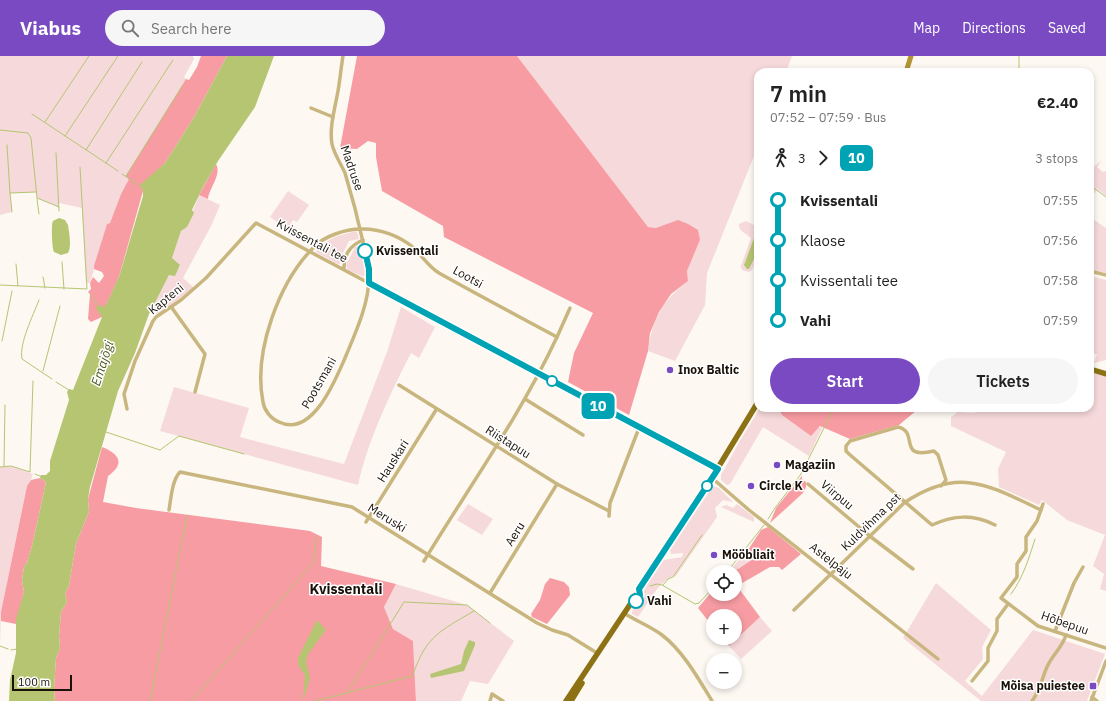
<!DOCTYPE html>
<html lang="en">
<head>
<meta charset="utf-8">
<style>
  :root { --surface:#fff; --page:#f6f6f6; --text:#222; --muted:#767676; --accent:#794ac2 }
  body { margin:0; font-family:"IBM Plex Sans",sans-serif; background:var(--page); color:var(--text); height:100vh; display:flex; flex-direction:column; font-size:15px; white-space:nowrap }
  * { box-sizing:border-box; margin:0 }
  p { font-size:13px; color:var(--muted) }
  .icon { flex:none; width:22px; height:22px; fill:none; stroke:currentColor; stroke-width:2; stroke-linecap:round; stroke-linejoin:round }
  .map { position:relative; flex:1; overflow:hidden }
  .side { position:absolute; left:754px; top:12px; width:340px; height:344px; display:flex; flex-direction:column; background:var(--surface); border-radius:12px; box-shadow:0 2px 6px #0003 }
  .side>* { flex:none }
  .badge { padding:0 8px; border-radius:6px; font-size:14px; line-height:26px }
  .fabs { position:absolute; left:706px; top:509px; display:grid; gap:8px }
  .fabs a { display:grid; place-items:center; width:36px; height:36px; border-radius:50%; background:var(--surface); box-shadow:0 2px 6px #0003; font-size:20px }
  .scale { position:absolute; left:12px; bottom:10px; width:60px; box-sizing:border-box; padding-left:4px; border:2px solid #1a1209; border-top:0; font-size:11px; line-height:14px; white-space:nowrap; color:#1a1209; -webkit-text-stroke:3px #fff; paint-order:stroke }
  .map>.badge { position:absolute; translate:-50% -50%; box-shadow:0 0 0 2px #fff }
  .legs { display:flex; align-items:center; gap:6px; height:44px; padding:0 16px; font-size:13px }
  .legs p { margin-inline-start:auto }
  .headline { display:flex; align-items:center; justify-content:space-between; height:68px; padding:0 16px }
  h1 { font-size:22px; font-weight:600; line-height:30px }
  .primary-button { display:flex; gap:8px; margin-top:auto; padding:8px 16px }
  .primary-button a { flex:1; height:46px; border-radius:24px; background:var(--accent); color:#fff; font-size:16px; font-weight:600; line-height:46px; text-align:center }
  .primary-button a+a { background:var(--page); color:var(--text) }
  ul { padding:0 16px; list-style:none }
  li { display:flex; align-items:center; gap:14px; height:40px; font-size:15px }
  li i { display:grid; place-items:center; width:6px; height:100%; margin:0 5px; background:currentColor }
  li i::after { content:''; width:10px; height:10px; margin:-5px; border:3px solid; border-radius:50%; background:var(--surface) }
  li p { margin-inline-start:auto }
  li:first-child i { background:linear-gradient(#0000 50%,currentColor 0) }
  li:last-child i { background:linear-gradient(currentColor 50%,#0000 0) }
  header { display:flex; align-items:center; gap:24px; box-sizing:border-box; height:56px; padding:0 20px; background:var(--accent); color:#fff }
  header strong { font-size:19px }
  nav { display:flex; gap:22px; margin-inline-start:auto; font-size:14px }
  .search { width:280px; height:36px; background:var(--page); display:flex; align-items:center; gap:10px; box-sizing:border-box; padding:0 14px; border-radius:22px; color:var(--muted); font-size:15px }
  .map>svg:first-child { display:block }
  .green { fill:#f6d9da }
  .forest { fill:#f89ca3 }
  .water { fill:#b5c571 }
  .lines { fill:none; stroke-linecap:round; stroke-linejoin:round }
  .stream { stroke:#b5c571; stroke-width:1 }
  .minor { stroke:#c8b67e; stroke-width:3.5 }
  .secondary { stroke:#b09436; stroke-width:5 }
  .trunk { stroke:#8c7214; stroke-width:5.5 }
  .line-1-casing { stroke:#fff; stroke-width:9 }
  .line-1 { stroke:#00a3b4; stroke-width:6 }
  .stop-1-dot { fill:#fff; stroke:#00a3b4; stroke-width:2 }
  .poi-dot { fill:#794ac2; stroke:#fff; stroke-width:1.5 }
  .labels { text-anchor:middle; stroke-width:3; stroke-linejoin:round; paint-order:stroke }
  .street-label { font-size:12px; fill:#1a1209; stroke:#fff }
  .stop-label { font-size:12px; font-weight:bold; fill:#1a1209; stroke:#fff; text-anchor:start }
  .poi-label { font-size:12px; font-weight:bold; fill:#1a1209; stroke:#fff; text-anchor:start }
  .water-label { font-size:13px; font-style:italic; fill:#515b1f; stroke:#fff }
  .quarter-label { font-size:14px; font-weight:bold; fill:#1a1209; stroke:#fff }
</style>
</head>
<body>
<header>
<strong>Viabus</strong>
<div class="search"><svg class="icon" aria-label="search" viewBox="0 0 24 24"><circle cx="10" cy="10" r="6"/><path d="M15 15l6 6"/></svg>Search here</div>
<nav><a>Map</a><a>Directions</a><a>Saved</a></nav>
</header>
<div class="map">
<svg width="1106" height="645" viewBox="0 0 1106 645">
  <rect width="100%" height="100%" fill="#fdf8f2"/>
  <g class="green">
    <path d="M0 0H193L194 3 184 21 186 23 183 29 126 120 130 122 121 138 110 167 107 168 90 227H86L82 152 59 147V151L37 142 36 136 10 137 12 156 0 159Z"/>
    <path d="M517 0H792L786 16H758V90L707 217 705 249 675 305 648 295C652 263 663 244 688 225L687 215 700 184 667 169 656 172 648 171Z"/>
    <path d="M1102 104 1097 111 1103 116 1106 115V140L1095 131 1097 134 1090 143V114Z"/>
    <path d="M288 135 309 149 297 166 293 164 287 173 270 161Z"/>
    <path d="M199 139 220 149 211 170 183 222 194 232 157 259 153 249 169 219H175L180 210 172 202 181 175 187 171Z"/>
    <path d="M1090 161 1106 172V217L1090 213Z"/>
    <path d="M746 165 758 171V183L754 182 749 213 758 195V202L752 214 749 216 742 214 741 210 751 182C746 177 738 175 739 168Z"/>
    <path d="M355 175 357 176 359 183 349 185 341 201 340 208H338L316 196 318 190 335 181Z"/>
    <path d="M360 190 367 217 364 221 348 214 346 209 355 191Z"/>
    <path d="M1090 220 1106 224V304L1094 307 1097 298H1090Z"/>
    <path d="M401 251 435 271 419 302 411 297C390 338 368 384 358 429L160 375 174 331 249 352 240 381 344 408 387 296Z"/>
    <path d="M1092 316 1106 321V535L1100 533 1104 518 1093 510 1105 479 1067 464 1042 444 1039 449 999 431 998 413 1006 396 951 370V361L958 356 975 357 978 352H1090V322Z"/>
    <path d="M760 352H783L780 355 811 380 816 373 823 370 809 400 763 371 730 428 727 429 721 424V419L741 383Z"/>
    <path d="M11 410 33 418 31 424 27 430 1 556 0 590V411Z"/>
    <path d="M713 430 719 432 733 446 723 444 715 452 717 461 675 521 673 520C657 527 648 548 638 561L632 558V556L649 525 664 504 682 501 683 497 671 498 670 494Z"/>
    <path d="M468 448 493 463 482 479 457 464Z"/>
    <path d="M737 448 754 461V466L721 451 726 449 733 452Z"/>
    <path d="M748 494 755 500 753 503 738 513 729 515Z"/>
    <path d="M936 527 991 574 982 591 983 603 965 625 982 640 1033 574 1105 598 1087 645H981L903 582Z"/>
    <path d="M396 528 467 549 514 585 488 628 470 625 461 645H416L413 585 393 573 384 551Z"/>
    <path d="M760 561 772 575 741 603 729 590Z"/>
  </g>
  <g class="forest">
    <path d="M201 0H227L193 63 165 107 152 120 143 135 119 221C115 229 108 248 104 252L102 261 91 266 88 263 90 238 88 236 91 233 90 227 93 221 99 227 104 220 102 216 94 213V210L107 168 110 167 121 138 129 123 126 120 186 23 189 24 197 11Z"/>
    <path d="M357 0H517L648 171 656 172 678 164 688 168 698 174 700 184 687 215 688 225 671 238 659 256 650 277 648 295 629 359 568 326 574 297 593 257 444 181 443 170 382 135 376 101V87L368 85 357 93 340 92Z"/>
    <path d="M216 108C222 119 209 132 208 143L199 139Z"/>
    <path d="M783 352H916L917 354 899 369 850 383 820 370 811 380 782 359 780 355Z"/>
    <path d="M102 391C120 398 125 408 108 420L103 446 136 452 310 475 322 481 321 510 396 528 384 551 393 573 413 585 416 645H55L54 633 56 602 60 592 59 580 61 556 67 546 65 538 69 529 76 488 89 455 88 443Z"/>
    <path d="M802 420V423L806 426V431L803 437 770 467 776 452Z"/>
    <path d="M40 422 46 426 33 486 27 507 24 511 22 524 24 536 16 568 1 565V556L27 430 31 424Z"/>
    <path d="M768 471 801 498 782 514 779 511H770L737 530 760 561 729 590 723 582H735V560H713V571L698 552 713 534V538H735V516H728L738 513 753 503 755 500 748 494 761 474Z"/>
    <path d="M550 522 564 526 569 531 570 539 547 568 532 561 531 558 540 544 545 528Z"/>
  </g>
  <g class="water">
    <path d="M227 0H274L255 51 218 105 202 133 192 154 194 157 187 171 181 175 172 202 180 209 175 220 169 219 149 258 135 297 118 335 90 431 88 443 89 455 76 488 69 529 65 538 67 546 61 556 59 580 60 592 56 602 54 633 55 645H9L10 624 16 597V563L24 536 22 524 24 511 27 507 33 486 46 426 40 422 41 419H46L50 415V405L69 344 67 336 69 333 73 334 102 261 96 252 100 249 104 251C108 248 115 228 119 221L143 140V135L140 129 165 107 193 63Z"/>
    <path d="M59 162 65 164 68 169C69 176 72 191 68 197L61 199 54 196C52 192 51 168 53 165Z"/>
    <path d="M754 182 758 183V195L749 213H747L744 209Z"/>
    <path d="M317 564 326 574 308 598 306 606 310 622 303 645 305 619 298 609V602Z"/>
    <path d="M469 584 475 586V589L464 615 431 622 430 618 461 608 464 595Z"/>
  </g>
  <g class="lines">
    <g class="stream">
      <path d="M1019 0V16"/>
      <path d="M32 58 118 115"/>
      <path d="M45 66 89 0"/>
      <path d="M0 74 28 77 31 82 37 142 59 151"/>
      <path d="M65 80 118 0"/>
      <path d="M7 89 10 137 36 136"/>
      <path d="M86 94 142 6"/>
      <path d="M56 97 59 155"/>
      <path d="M106 107 173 4"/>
      <path d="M122 118 140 130"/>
      <path d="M126 120 183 29"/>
      <path d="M1090 129 1106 141"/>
      <path d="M10 137 12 156"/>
      <path d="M37 143 39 158"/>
      <path d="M62 206 64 233"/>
      <path d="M16 208 18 230"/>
      <path d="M43 221 45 232"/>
      <path d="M0 229 87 233 80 111"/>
      <path d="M90 238 98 250"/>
      <path d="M39 244C33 260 19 287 22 303L52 323"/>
      <path d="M2 285 12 235"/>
      <path d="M43 315 60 250"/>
      <path d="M56 326 69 334"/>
      <path d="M106 376 160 394 179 380 244 398"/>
      <path d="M4 410 5 349"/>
      <path d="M0 411 11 410 30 416 33 325"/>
      <path d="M35 418 42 421"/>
      <path d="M768 463 775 452 801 418 834 352"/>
      <path d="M727 516 764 469"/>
      <path d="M663 529 668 523 673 521 702 479"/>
      <path d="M650 530 657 528 662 529 695 548 699 547 713 532"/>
      <path d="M1011 538C1023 522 1029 502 1035 483"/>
      <path d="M0 590 8 593"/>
      <path d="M11 594 17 593"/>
      <path d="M347 637 404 546 467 549 490 567"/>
      <path d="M150 645 187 460"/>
      <path d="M191 645 313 507C316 497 314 490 317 481"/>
      <path d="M315 645 412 620C416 611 419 602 424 594 435 575 456 566 474 555"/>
    </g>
    <g class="minor">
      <path d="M343 0C341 12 340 24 338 35 335 52 329 72 332 88 334 98 341 108 345 117 352 140 358 163 363 186 366 197 370 209 369 221 369 248 355 278 345 302 335 325 312 382 279 366 271 363 264 354 263 346 253 296 279 225 315 190 325 180 346 173 360 173 379 172 400 180 414 192 422 200 429 211 439 217 478 239 518 260 557 281 520 360 469 431 424 505"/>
      <path d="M311 52 333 61"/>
      <path d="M344 213C344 199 349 190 363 184"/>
      <path d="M1090 215 1106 219"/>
      <path d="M172 252 205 298 195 336"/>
      <path d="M557 281 570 252"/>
      <path d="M399 329 557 428 609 455"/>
      <path d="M525 343 583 379"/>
      <path d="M127 353 124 338 135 305 153 265 156 261 181 244 206 222 256 167 718 413"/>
      <path d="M712 422 749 454 938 603"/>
      <path d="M808 428 871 481 913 513"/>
      <path d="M941 430 946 424 938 399 934 395C896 404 920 376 898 371L850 385 846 390V395L849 398 932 469C954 459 973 458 995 469"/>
      <path d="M1043 448 1037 465 1026 481V495L1017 508V521L1001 542 1038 570 1106 592"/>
      <path d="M169 454C171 443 172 424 180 416L352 451 537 567 552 574 568 579 597 597"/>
      <path d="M609 460 610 447 639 372"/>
      <path d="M366 466 436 354"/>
      <path d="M490 537 557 428"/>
      <path d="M794 554 904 447C959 410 988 429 1041 454"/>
      <path d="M624 557C636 565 650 570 662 579 683 595 698 622 712 645"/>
      <path d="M1055 575 1074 527 1083 511"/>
      <path d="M972 625 988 605V592L997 575V563L1008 548"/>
      <path d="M1092 641 1097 645"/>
      <path d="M490 645 492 638 503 645"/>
      <path d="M1032 645C1040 635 1042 622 1047 611 1052 599 1062 592 1066 579"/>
      <path d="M1091 645 1106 605"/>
    </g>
    <path class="secondary" d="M906 16 911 0"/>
    <g class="trunk">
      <path d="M1090 313 1106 318"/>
      <path d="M566 645 688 461 758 346"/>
      <path d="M571 645 582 627"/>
    </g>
  </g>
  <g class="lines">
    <g class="line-1-casing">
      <path id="line-1" d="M365 195 369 213V227L718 413 639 533 640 539 636 545"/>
    </g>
    <use href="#line-1" class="line-1"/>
  </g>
  <g class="stop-1-dot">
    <circle cx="365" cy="195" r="7"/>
    <circle cx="552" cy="325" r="5"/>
    <circle cx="707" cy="430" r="5"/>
    <circle cx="636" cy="545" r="7"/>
  </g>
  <g class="poi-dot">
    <circle cx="670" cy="314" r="4"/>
    <circle cx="777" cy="409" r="4"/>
    <circle cx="751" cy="430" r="4"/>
    <circle cx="714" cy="499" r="4"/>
    <rect x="1089" y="626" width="8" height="8" rx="2"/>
  </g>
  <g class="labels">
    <g class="street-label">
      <text transform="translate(352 112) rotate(71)" y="4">Madruse</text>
      <text transform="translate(312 185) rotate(28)" y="4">Kvissentali tee</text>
      <text transform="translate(468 221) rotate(29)" y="4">Lootsi</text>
      <text transform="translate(166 243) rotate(-39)" y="4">Kapteni</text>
      <text transform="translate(319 327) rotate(-60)" y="4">Pootsmani</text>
      <text transform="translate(508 386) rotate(32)" y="4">Riistapuu</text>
      <text transform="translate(393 405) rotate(-58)" y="4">Hauskari</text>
      <text transform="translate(837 439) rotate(40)" y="4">Viirpuu</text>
      <text transform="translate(387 462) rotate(32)" y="4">Meruski</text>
      <text transform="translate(871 466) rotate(-44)" y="4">Kuldvihma pst</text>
      <text transform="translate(515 478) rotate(-58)" y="4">Aeru</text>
      <text transform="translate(831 505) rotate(38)" y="4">Astelpaju</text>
      <text transform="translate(1065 567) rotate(19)" y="4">Hõbepuu</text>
    </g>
    <g class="stop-label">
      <text x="376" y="199">Kvissentali</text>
      <text x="647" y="549">Vahi</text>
    </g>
    <g class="poi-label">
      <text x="678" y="318">Inox Baltic</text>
      <text x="785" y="413">Magaziin</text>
      <text x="759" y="434">Circle K</text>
      <text x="722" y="503">Mööbliait</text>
      <text x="1085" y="634" text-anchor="end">Mõisa puiestee</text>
    </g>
    <g class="water-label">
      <text transform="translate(102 307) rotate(-72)" y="5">Emajõgi</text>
    </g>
    <g class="quarter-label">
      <text x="346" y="538">Kvissentali</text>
    </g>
  </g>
</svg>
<div class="fabs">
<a><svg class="icon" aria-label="locate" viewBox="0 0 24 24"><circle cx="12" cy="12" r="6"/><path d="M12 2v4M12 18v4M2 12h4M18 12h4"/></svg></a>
<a>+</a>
<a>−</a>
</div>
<div class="scale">100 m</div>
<b class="badge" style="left:598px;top:350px;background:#00a3b4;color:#fff">10</b>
<section class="side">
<div class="headline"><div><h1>7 min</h1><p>07:52 – 07:59 · Bus</p></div><b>€2.40</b></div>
<div class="legs"><svg class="icon" aria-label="walk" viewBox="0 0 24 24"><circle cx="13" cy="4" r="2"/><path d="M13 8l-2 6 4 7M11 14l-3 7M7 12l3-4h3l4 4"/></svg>3<svg class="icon" aria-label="forward" viewBox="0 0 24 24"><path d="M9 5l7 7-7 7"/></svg><b class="badge" style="background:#00a3b4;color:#fff">10</b><p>3 stops</p></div>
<ul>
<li><i style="color:#00a3b4"></i><b>Kvissentali</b><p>07:55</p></li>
<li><i style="color:#00a3b4"></i><span>Klaose</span><p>07:56</p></li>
<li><i style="color:#00a3b4"></i><span>Kvissentali tee</span><p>07:58</p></li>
<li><i style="color:#00a3b4"></i><b>Vahi</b><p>07:59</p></li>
</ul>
<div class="primary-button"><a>Start</a><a>Tickets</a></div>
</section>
</div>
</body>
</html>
